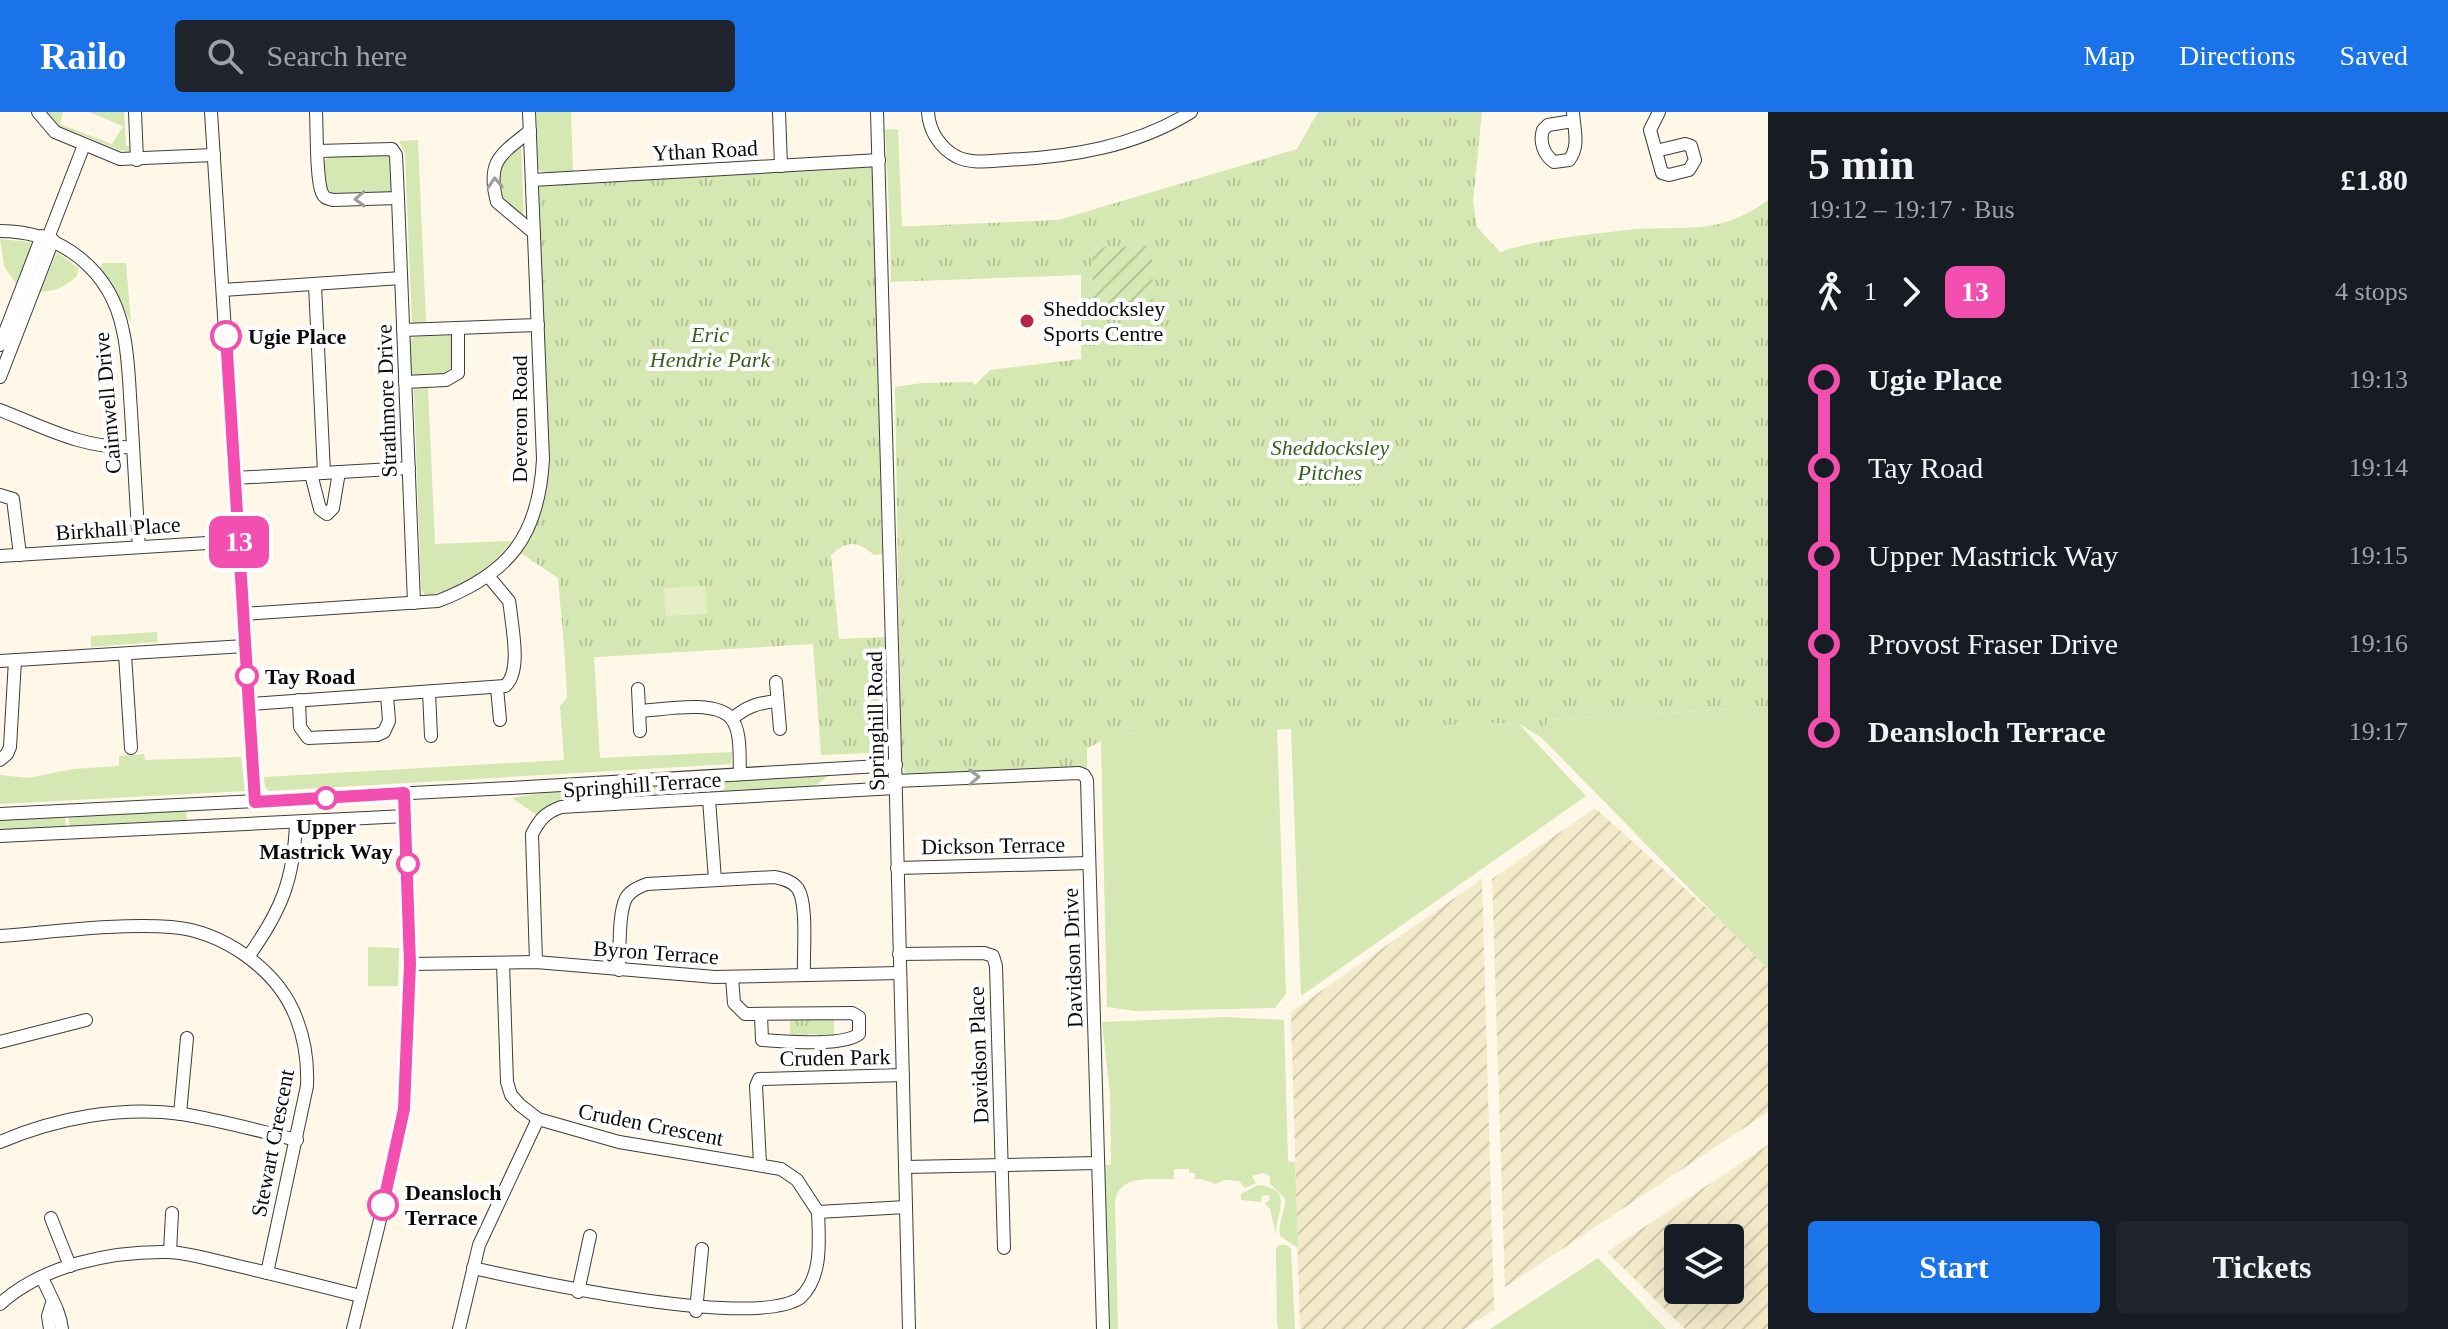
<!DOCTYPE html>
<html lang="en">
<head>
<meta charset="utf-8">
<style>
  :root { --surface:#171b24; --page:#20242c; --text:#f1f3f6; --muted:#9ea1a6; --accent:#1a73e8 }
  body { margin:0; font-family:Georgia,serif; background:var(--page); color:var(--text); height:100vh; display:flex; flex-direction:column; font-size:30px; white-space:nowrap }
  * { box-sizing:border-box; margin:0 }
  p { font-size:26px; color:var(--muted) }
  .icon { flex:none; width:44px; height:44px; fill:none; stroke:currentColor; stroke-width:2; stroke-linecap:round; stroke-linejoin:round }
  .map { position:relative; flex:1; overflow:hidden }
  .panel { display:flex; flex-direction:column; background:var(--surface); width:680px }
  .panel>* { flex:none }
  .badge { padding:0 16px; border-radius:12px; font-size:28px; line-height:52px }
  .tools { position:absolute; left:1664px; top:1112px; display:grid; gap:16px }
  .tools a { display:grid; place-items:center; width:80px; height:80px; border-radius:8px; background:var(--surface); box-shadow:0 8px 32px #0002; font-size:40px }
  .map>.badge { position:absolute; translate:-50% -50%; box-shadow:0 0 0 4px #fff }
  .legs { display:flex; align-items:center; gap:12px; height:88px; padding:0 40px; font-size:26px }
  .legs p { margin-inline-start:auto }
  .headline { display:flex; align-items:center; justify-content:space-between; height:136px; padding:0 40px }
  h1 { font-size:44px; font-weight:600; line-height:60px }
  .primary-button { display:flex; gap:16px; margin-top:auto; padding:16px 40px }
  .primary-button a { flex:1; height:92px; border-radius:8px; background:var(--accent); color:#fff; font-size:32px; font-weight:600; line-height:92px; text-align:center }
  .primary-button a+a { background:var(--page); color:var(--text) }
  ul { padding:0 40px; list-style:none }
  li { display:flex; align-items:center; gap:28px; height:88px; font-size:30px }
  li i { display:grid; place-items:center; width:12px; height:100%; margin:0 10px; background:currentColor }
  li i::after { content:''; width:20px; height:20px; margin:-10px; border:6px solid; border-radius:50%; background:var(--surface) }
  li p { margin-inline-start:auto }
  li:first-child i { background:linear-gradient(#0000 50%,currentColor 0) }
  li:last-child i { background:linear-gradient(currentColor 50%,#0000 0) }
  header { display:flex; align-items:center; gap:48px; box-sizing:border-box; height:112px; padding:0 40px; background:var(--accent); color:#fff }
  header strong { font-size:38px }
  nav { display:flex; gap:44px; margin-inline-start:auto; font-size:28px }
  .search { width:560px; height:72px; background:var(--page); display:flex; align-items:center; gap:20px; box-sizing:border-box; padding:0 28px; border-radius:8px; color:var(--muted); font-size:30px }
  main { display:flex; flex:1; min-height:0 }
  .map>svg:first-child { display:block }
  .farmland { fill:url(#farmland-furrows); fill-rule:evenodd }
  .grass { fill:#d5e7b3 }
  .park { fill:url(#park-tufts) }
  .garden { fill:url(#garden-furrows) }
  .pitch { fill:#e6eec5 }
  .lines { fill:none; stroke-linecap:round; stroke-linejoin:round }
  .minor-casing { stroke:#3d3d3d; stroke-width:14 }
  .minor { stroke:#fff; stroke-width:12 }
  .oneway { stroke:#9d9d9d }
  .line-1-casing { stroke:#fff; stroke-width:18 }
  .line-1 { stroke:#f24fb0; stroke-width:12 }
  .poi-dot { fill:#b62641; stroke:#fff; stroke-width:3 }
  .stop-1-dot { fill:#fff; stroke:#f24fb0; stroke-width:4 }
  .labels { text-anchor:middle; stroke-width:8; stroke-linejoin:round; paint-order:stroke }
  .street-label { font-size:22px; fill:#0a0a0a; stroke:#fff }
  .poi-label { font-size:22px; fill:#0a0a0a; stroke:#fff; text-anchor:start }
  .park-label { font-size:22px; font-style:italic; fill:#345f1d; stroke:#fff }
  .stop-label { font-size:22px; font-weight:bold; fill:#0a0a0a; stroke:#fff; text-anchor:start }
</style>
</head>
<body>
<header>
<strong>Railo</strong>
<div class="search"><svg class="icon" aria-label="search" viewBox="0 0 24 24"><circle cx="10" cy="10" r="6"/><path d="M15 15l6 6"/></svg>Search here</div>
<nav><a>Map</a><a>Directions</a><a>Saved</a></nav>
</header>
<main>
<div class="map">
<svg width="1768" height="1217" viewBox="0 0 1768 1217">
  <defs>
    <pattern id="farmland-furrows" width="10" height="10" patternUnits="userSpaceOnUse" patternTransform="scale(2)"><rect width="10" height="10" fill="#f3eac9"/><path d="M-1 1l2-2M0 10L10 0M9 11l2-2" fill="none" stroke="#cfc7ab"/></pattern>
    <pattern id="park-tufts" width="24" height="20" patternUnits="userSpaceOnUse" patternTransform="scale(2)"><rect width="24" height="20" fill="#d5e7b3"/><path d="M3 7l-1-3M5 7V3M7 7l1-3M15 17l-1-3M17 17v-4M19 17l1-3" fill="none" stroke="#b6c599"/></pattern>
    <pattern id="garden-furrows" width="10" height="10" patternUnits="userSpaceOnUse" patternTransform="scale(2)"><rect width="10" height="10" fill="#d5e7b3"/><path d="M-1 1l2-2M0 10L10 0M9 11l2-2" fill="none" stroke="#b6c599"/></pattern>
  </defs>
  <rect width="100%" height="100%" fill="#fff7e7"/>
  <g class="farmland">
    <path d="M1595 696 1722 810 1768 857V1000L1505 1175 1492 767Z"/>
    <path d="M1482 767 1494 1198 1464 1217H1300L1291 900Z"/>
    <path d="M1768 1033V1217H1685L1607 1140ZM1678 1126H1730V1178H1678Z"/>
  </g>
  <g class="grass">
    <path d="M47 0H63L60 12 112 32 123 14 89 0H124L126 34H133V40L119 38 55 12Z"/>
    <path d="M536 0H571L573 59 544 61 538 57Z"/>
    <path d="M898 17 902 115H890L885 18Z"/>
    <path d="M418 28 426 211H412L405 41 399 29Z"/>
    <path d="M521 29 524 109 499 89V50Z"/>
    <path d="M390 41 393 80 335 84 327 77 324 50 330 43Z"/>
    <path d="M0 127 30 130 32 133 16 172 4 154Z"/>
    <path d="M57 140 78 156 77 164C65 175 56 179 40 180Z"/>
    <path d="M103 151H126L131 211 116 180 100 155Z"/>
    <path d="M453 223 456 254 449 263 411 264 410 229 414 225Z"/>
    <path d="M428 276 435 432 512 429C490 457 461 476 426 484L421 477 414 277Z"/>
    <path d="M157 520 158 530 91 535V524Z"/>
    <path d="M594 545 600 646 732 640 731 652 269 679 265 675 264 665 564 648 560 594 567 586 565 547Z"/>
    <path d="M1768 595V857L1543 627 1547 608Z"/>
    <path d="M1518 611 1586 684 1301 884 1291 616Z"/>
    <path d="M1277 617 1286 882 1275 896 1135 899 1107 895 1101 629 1113 622Z"/>
    <path d="M144 642 145 648 241 645 245 679 0 692V663L28 666 73 657 119 654V644Z"/>
    <path d="M830 663 809 678 713 683 719 669Z"/>
    <path d="M716 670 710 684 538 704 512 686 561 678Z"/>
    <path d="M186 697 187 712 69 717V706L115 701Z"/>
    <path d="M35 705 65 706 66 717 0 720V706Z"/>
    <path d="M368 835 399 836 398 874H368Z"/>
    <path d="M1226 905 1284 908 1288 1049 1295 1050 1298 1136 1280 1124C1277 1110 1286 1100 1285 1086L1270 1072V1064L1263 1061 1252 1064 1256 1071 1245 1076 1239 1069 1225 1068 1215 1072 1202 1067H1195V1061H1189V1057H1174V1067C1152 1068 1120 1061 1115 1089L1118 1217H1108L1103 1053H1111L1110 982 1102 910Z"/>
    <path d="M1258 1073C1296 1077 1275 1101 1276 1123L1270 1097 1265 1091 1270 1088 1269 1083 1262 1084 1261 1090 1241 1088V1082Z"/>
    <path d="M1279 1133H1287L1291 1137 1295 1217H1278L1277 1212 1276 1146V1136Z"/>
    <path d="M1598 1146 1666 1217H1490Z"/>
  </g>
  <g class="park">
    <path d="M1318 0H1482L1473 90 1477 115 1500 140C1540 127 1585 123 1627 118 1685 112 1716 126 1768 88V595L1547 608 1543 627 1518 611 1113 622 1087 637V657L909 666 905 664 901 640 895 275 922 271 972 270 975 273 990 258 1081 247V163L891 170 890 115 1058 108 1297 37Z"/>
    <path d="M874 52 882 442 874 443C857 429 848 428 831 443L839 527 886 525 888 624 873 641 821 643 813 532 565 547 558 466 519 440 541 397 538 76 543 73Z"/>
    <path d="M834 906V922L829 926H818L817 922H808V926L790 924V907Z"/>
  </g>
  <path class="garden" d="M1152 134 1153 197 1093 198 1092 135Z"/>
  <path class="pitch" d="M705 474 707 502 666 504 664 476Z"/>
  <g class="lines">
    <g class="minor-casing">
      <g id="minor">
        <path d="M38 0 55 20 120 47 214 43"/>
        <path d="M135 0 137 48"/>
        <path d="M211 0 255 690"/>
        <path d="M316 0C317 18 316 67 322 81 325 87 327 86 333 88L398 86 396 43 392 37 318 39"/>
        <path d="M779 0 781 54"/>
        <path d="M877 0C891 406 898 811 909 1217"/>
        <path d="M928 0C929 19 940 36 957 45 972 52 990 49 1006 48 1070 45 1135 35 1191 0"/>
        <path d="M1573 0C1574 17 1580 35 1569 48L1554 50C1544 43 1539 30 1543 18L1548 13 1573 9"/>
        <path d="M530 19C501 42 486 49 497 90L534 121"/>
        <path d="M1656 39 1685 32 1691 34 1695 48 1689 58 1669 63 1662 61 1650 18 1659 0"/>
        <path d="M532 68 879 48"/>
        <path d="M398 86 414 491"/>
        <path d="M0 119C61 119 111 158 123 219 129 245 129 273 131 299 134 345 136 390 139 435"/>
        <path d="M48 126 84 33"/>
        <path d="M315 173 324 361"/>
        <path d="M223 178 401 166"/>
        <path d="M403 218 538 213"/>
        <path d="M0 233 42 124"/>
        <path d="M0 265 53 128"/>
        <path d="M405 270 446 268 458 261V216"/>
        <path d="M0 298C46 316 83 337 133 335"/>
        <path d="M311 362 320 397 327 402 333 396 339 360"/>
        <path d="M235 366 409 356"/>
        <path d="M0 383 13 387 20 443"/>
        <path d="M0 444 239 429"/>
        <path d="M243 502 438 489C509 462 539 424 543 347L529 0"/>
        <path d="M125 542 131 636"/>
        <path d="M0 549 245 534"/>
        <path d="M776 570 780 617"/>
        <path d="M497 576 500 608"/>
        <path d="M638 577 640 619"/>
        <path d="M429 580 431 624"/>
        <path d="M299 588 300 615 308 626 377 623 384 620 389 609 387 583"/>
        <path d="M249 592 505 574C522 560 512 516 510 495L509 489 489 465"/>
        <path d="M639 599C662 598 714 587 731 606 742 619 739 646 740 662"/>
        <path d="M732 607C747 594 758 591 777 589"/>
        <path d="M0 648 7 642 10 635 15 548"/>
        <path d="M896 669 1079 661 1084 663 1087 668 1103 1217"/>
        <path d="M709 687 715 768"/>
        <path d="M0 702 511 676 896 653"/>
        <path d="M0 724 406 704"/>
        <path d="M897 756 1089 751"/>
        <path d="M0 824C53 820 119 811 171 815 223 819 279 858 297 908 305 929 308 951 307 974L267 1161"/>
        <path d="M899 842 984 841 993 844 996 854 1004 1136"/>
        <path d="M248 845C281 799 294 768 296 710"/>
        <path d="M536 850 532 722C540 707 545 701 561 695L895 676"/>
        <path d="M503 851 507 970 511 983 520 993 538 1007 619 1030 781 1057 797 1068 818 1100 906 1095"/>
        <path d="M410 852 536 850 715 865 900 861"/>
        <path d="M619 858C620 839 618 802 626 786 631 778 639 775 647 772L775 765C783 767 793 769 798 777 808 792 803 843 804 863"/>
        <path d="M732 865 734 891 745 902 852 901 859 905V922C842 935 784 929 762 928L761 903"/>
        <path d="M0 930 86 908"/>
        <path d="M180 1002 187 926"/>
        <path d="M0 1030C56 1006 120 994 182 1002 220 1008 259 1019 297 1028"/>
        <path d="M760 1052 756 974 759 967 903 963"/>
        <path d="M905 1055 1098 1051"/>
        <path d="M51 1106 70 1154"/>
        <path d="M170 1140 172 1101"/>
        <path d="M473 1156C535 1170 753 1217 800 1186 823 1165 819 1128 818 1100"/>
        <path d="M42 1165C49 1183 60 1198 62 1217"/>
        <path d="M578 1180 590 1124"/>
        <path d="M0 1192C43 1153 111 1139 168 1140 190 1141 212 1148 234 1153 276 1163 318 1173 360 1184"/>
        <path d="M696 1199 702 1137"/>
        <path d="M50 1217 48 1204 52 1191"/>
        <path d="M353 1217 391 1063 404 997 410 852 404 681"/>
        <path d="M459 1217 479 1133 538 1007"/>
      </g>
    </g>
    <use href="#minor" class="minor"/>
  </g>
  <defs><path id="oneway-chevron" d="M-2-3.5L2.5 0L-2 3.5" fill="none" stroke-width="1.6" stroke-linecap="round" stroke-linejoin="round" transform="scale(2)"/></defs>
  <g class="oneway">
    <use href="#oneway-chevron" transform="translate(495 71) rotate(-93)"/>
    <use href="#oneway-chevron" transform="translate(360 87) rotate(178)"/>
    <use href="#oneway-chevron" transform="translate(974 665) rotate(-2)"/>
  </g>
  <g class="lines">
    <g class="line-1-casing">
      <path id="line-1" d="M226 224 255 690 404 681 410 852 404 997 383 1093"/>
    </g>
    <use href="#line-1" class="line-1"/>
  </g>
  <circle class="poi-dot" cx="1027" cy="209" r="8"/>
  <g class="stop-1-dot">
    <circle cx="226" cy="224" r="14"/>
    <circle cx="247" cy="564" r="10"/>
    <circle cx="326" cy="686" r="10"/>
    <circle cx="408" cy="752" r="10"/>
    <circle cx="383" cy="1093" r="14"/>
  </g>
  <g class="labels">
    <g class="street-label">
      <text transform="translate(705 38) rotate(-3)" y="8">Ythan Road</text>
      <text transform="translate(386 289) rotate(-92)" y="8">Strathmore Drive</text>
      <text transform="translate(107 291) rotate(-95)" y="8">Cairnwell Drive</text>
      <text transform="translate(519 307) rotate(-90)" y="8">Deveron Road</text>
      <text transform="translate(118 416) rotate(-4)" y="8">Birkhall Place</text>
      <text transform="translate(875 609) rotate(-91)" y="8">Springhill Road</text>
      <text transform="translate(642 672) rotate(-4)" y="8">Springhill Terrace</text>
      <text transform="translate(993 733) rotate(-1)" y="8">Dickson Terrace</text>
      <text transform="translate(656 840) rotate(4)" y="8">Byron Terrace</text>
      <text transform="translate(1072 846) rotate(-92)" y="8">Davidson Drive</text>
      <text transform="translate(978 943) rotate(-92)" y="8">Davidson Place</text>
      <text transform="translate(835 945) rotate(-1)" y="8">Cruden Park</text>
      <text transform="translate(651 1012) rotate(11)" y="8">Cruden Crescent</text>
      <text transform="translate(272 1031) rotate(-79)" y="8">Stewart Crescent</text>
    </g>
    <g class="poi-label">
      <text x="1043" y="204">Sheddocksley<tspan x="1043" dy="25">Sports Centre</tspan></text>
    </g>
    <g class="park-label">
      <text x="710" y="230">Eric<tspan x="710" dy="25">Hendrie Park</tspan></text>
      <text x="1330" y="343">Sheddocksley<tspan x="1330" dy="25">Pitches</tspan></text>
    </g>
    <g class="stop-label">
      <text x="248" y="232">Ugie Place</text>
      <text x="265" y="572">Tay Road</text>
      <text x="326" y="722" text-anchor="middle">Upper<tspan x="326" dy="25">Mastrick Way</tspan></text>
      <text x="405" y="1088">Deansloch<tspan x="405" dy="25">Terrace</tspan></text>
    </g>
  </g>
</svg>
<div class="tools">
<a><svg class="icon" aria-label="layers" viewBox="0 0 24 24"><path d="M12 4l9 5-9 5-9-5zM3 14l9 5 9-5"/></svg></a>
</div>
<b class="badge" style="left:239px;top:430px;background:#f24fb0;color:#fff">13</b>
</div>
<section class="panel">
<div class="headline"><div><h1>5 min</h1><p>19:12 – 19:17 · Bus</p></div><b>£1.80</b></div>
<div class="legs"><svg class="icon" aria-label="walk" viewBox="0 0 24 24"><circle cx="13" cy="4" r="2"/><path d="M13 8l-2 6 4 7M11 14l-3 7M7 12l3-4h3l4 4"/></svg>1<svg class="icon" aria-label="forward" viewBox="0 0 24 24"><path d="M9 5l7 7-7 7"/></svg><b class="badge" style="background:#f24fb0;color:#fff">13</b><p>4 stops</p></div>
<ul>
<li><i style="color:#f24fb0"></i><b>Ugie Place</b><p>19:13</p></li>
<li><i style="color:#f24fb0"></i><span>Tay Road</span><p>19:14</p></li>
<li><i style="color:#f24fb0"></i><span>Upper Mastrick Way</span><p>19:15</p></li>
<li><i style="color:#f24fb0"></i><span>Provost Fraser Drive</span><p>19:16</p></li>
<li><i style="color:#f24fb0"></i><b>Deansloch Terrace</b><p>19:17</p></li>
</ul>
<div class="primary-button"><a>Start</a><a>Tickets</a></div>
</section>
</main>
</body>
</html>
